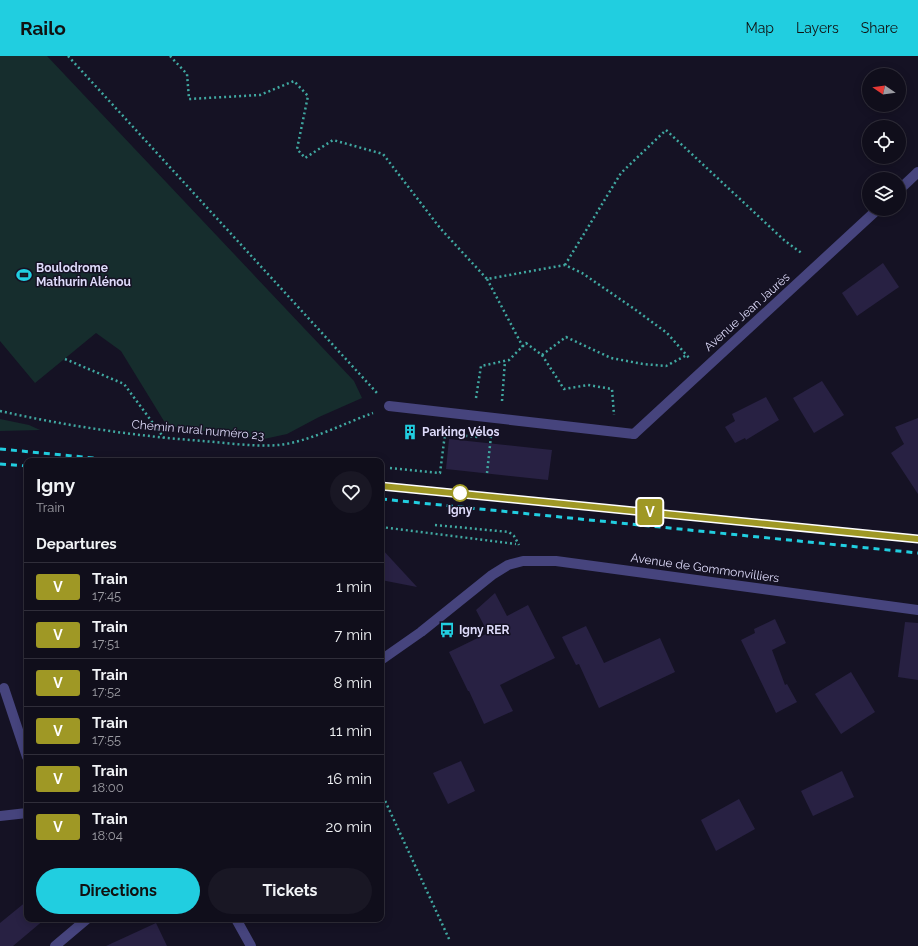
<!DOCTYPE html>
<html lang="en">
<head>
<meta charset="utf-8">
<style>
  :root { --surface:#100e1b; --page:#191724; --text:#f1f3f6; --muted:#9c9ca3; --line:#302e3a; --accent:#21cee0 }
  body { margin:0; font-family:Raleway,sans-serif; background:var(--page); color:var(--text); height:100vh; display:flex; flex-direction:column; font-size:15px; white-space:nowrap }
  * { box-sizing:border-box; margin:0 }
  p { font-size:13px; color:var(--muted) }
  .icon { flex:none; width:22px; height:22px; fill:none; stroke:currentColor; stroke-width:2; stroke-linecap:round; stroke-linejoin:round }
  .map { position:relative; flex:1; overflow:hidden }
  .side { position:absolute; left:24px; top:402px; width:360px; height:464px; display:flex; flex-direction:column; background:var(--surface); border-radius:8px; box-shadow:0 2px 10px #0003,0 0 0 1px var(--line) }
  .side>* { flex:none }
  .badge { padding:0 8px; border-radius:3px; font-size:14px; line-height:26px }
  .needle { width:26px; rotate:283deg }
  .tools { position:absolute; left:862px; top:12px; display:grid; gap:8px }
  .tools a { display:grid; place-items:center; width:44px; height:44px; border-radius:50%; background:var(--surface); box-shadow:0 2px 10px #0003,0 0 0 1px var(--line); font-size:20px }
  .map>.badge { position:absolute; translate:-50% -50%; box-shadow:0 0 0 2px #fff }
  h2 { padding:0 12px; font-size:15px; line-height:36px }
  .round { display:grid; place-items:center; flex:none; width:42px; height:42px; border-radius:21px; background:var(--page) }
  .headline { display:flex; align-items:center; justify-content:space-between; height:68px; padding:0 12px }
  h1 { font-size:19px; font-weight:700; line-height:30px }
  .action { display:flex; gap:8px; margin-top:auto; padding:8px 12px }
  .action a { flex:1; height:46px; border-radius:24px; background:var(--accent); color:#111; font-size:16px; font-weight:700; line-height:46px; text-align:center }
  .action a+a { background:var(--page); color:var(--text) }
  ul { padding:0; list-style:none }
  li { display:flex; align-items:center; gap:12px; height:48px; padding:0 12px; border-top:1px solid var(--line) }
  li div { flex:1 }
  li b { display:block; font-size:15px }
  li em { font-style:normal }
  li .badge { min-width:44px; font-weight:700; text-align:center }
  header { display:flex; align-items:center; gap:24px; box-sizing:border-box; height:56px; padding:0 20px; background:var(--accent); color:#111 }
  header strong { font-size:19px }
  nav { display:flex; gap:22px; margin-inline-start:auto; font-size:14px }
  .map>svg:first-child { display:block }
  .green { fill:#162d2d }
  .building { fill:#282143 }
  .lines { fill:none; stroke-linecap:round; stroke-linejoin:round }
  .path { stroke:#40a8a1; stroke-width:2.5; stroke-dasharray:2 3; stroke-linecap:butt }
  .service { stroke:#46447d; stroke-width:10 }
  .minor { stroke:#46447d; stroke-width:10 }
  .rail { stroke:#21cee0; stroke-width:3; stroke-dasharray:6 5; stroke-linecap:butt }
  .line-casing { stroke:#fff; stroke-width:9 }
  .line { stroke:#9f9825; stroke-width:6 }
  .stop-dot { fill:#fff; stroke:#9f9825; stroke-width:2 }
  .labels { text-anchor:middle; stroke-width:3; stroke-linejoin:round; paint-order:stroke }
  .poi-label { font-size:12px; font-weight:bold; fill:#dedbfa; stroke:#151224; text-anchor:start }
  .street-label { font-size:12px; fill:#dedbfa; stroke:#151224 }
  .stop-label { font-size:12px; font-weight:bold; fill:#dedbfa; stroke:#151224 }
</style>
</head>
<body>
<header>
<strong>Railo</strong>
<nav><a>Map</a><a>Layers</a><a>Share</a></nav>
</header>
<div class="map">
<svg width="918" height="890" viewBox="0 0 918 890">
  <rect width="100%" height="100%" fill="#151224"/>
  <g class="green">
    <path d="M0 0H47L354 325 362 342 319 361 287 378 264 383 167 370 121 295 96 277 35 327 0 285Z"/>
    <path d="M0 363 29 369 40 374 0 375Z"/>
  </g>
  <g class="building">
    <path d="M883 207 899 231 857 260 842 237Z"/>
    <path d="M822 325 844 359 814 377 793 342Z"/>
    <path d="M766 341 779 364 746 384 745 382 735 387 725 371 735 365 732 358Z"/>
    <path d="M918 362V438L891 397 904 388 895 371Z"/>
    <path d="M449 383 552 394 548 424 446 413Z"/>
    <path d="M381 492 417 531 381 524Z"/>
    <path d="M495 537 507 560 528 549 555 602 500 629 513 655 484 668 469 635H468L449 596 488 577 476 554Z"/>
    <path d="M775 563 786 587 772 594 785 629 787 628 797 646 776 657 741 584 755 577 754 573Z"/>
    <path d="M905 566 918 567V624L898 621Z"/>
    <path d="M586 570 604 607 660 582 675 616 599 652 579 608 576 609 562 581Z"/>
    <path d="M851 616 875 656 841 678 815 638Z"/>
    <path d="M461 705 475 735 448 748 433 717Z"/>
    <path d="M842 715 854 741 813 760 801 735Z"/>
    <path d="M739 743 755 773 716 795 701 764Z"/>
    <path d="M27 845V863H45L13 890H0V867Z"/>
    <path d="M156 867 167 890H106Z"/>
  </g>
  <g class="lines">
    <g class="path">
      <path d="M68 0 377 337"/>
      <path d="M170 0 187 18 189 43 260 39 294 25 308 40 297 93 305 102 333 84 383 98 440 172 487 223 565 209 582 217 633 252 667 277 690 303"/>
      <path d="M565 209 621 117 666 74 785 185 803 198"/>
      <path d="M487 223 523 291"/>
      <path d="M542 299 564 333 588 329 612 333 614 359"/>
      <path d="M65 303 124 328 164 382"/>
      <path d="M476 342 481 310 509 304 526 287 542 299 566 281 611 302 643 308 666 310 687 299"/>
      <path d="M502 345 505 305"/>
      <path d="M0 355C67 370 135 380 203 385 228 387 254 391 279 389 308 386 345 367 373 357"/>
      <path d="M390 412 440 417 445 378 478 381V378"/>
      <path d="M487 417 491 380"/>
      <path d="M381 463H384"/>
      <path d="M435 469 509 476 514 480 519 489"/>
      <path d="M381 471 516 488"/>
      <path d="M381 736 450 885"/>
    </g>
    <g class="service">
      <path d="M389 350 634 378"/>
      <path d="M4 632 27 701"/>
      <path d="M0 760 27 757"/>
    </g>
    <g class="minor">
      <path d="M899 134 918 116"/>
      <path d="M634 378 878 153"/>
      <path d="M381 604 421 576 492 519 508 509 523 505H556L918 554"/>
      <path d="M236 863 251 890"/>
      <path d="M55 890 87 863"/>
    </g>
    <g class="rail">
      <path d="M0 393 125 405"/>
      <path d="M0 408 27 410"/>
      <path d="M381 430 918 483"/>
      <path d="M381 443 918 497"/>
    </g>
  </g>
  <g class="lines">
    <g class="line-casing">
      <path id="line" d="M381 430 918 483"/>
    </g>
    <use href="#line" class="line"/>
  </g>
  <defs>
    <g id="stadium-bare" transform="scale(1.2)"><path d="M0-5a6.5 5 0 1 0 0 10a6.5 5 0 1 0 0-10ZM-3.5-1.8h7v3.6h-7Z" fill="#21cee0" stroke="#151224" stroke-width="2.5" paint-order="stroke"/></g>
    <g id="building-bare" transform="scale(1.2)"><path d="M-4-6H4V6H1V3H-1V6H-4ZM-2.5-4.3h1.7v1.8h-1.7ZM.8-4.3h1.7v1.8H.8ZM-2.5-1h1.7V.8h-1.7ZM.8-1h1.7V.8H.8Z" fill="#21cee0" stroke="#151224" stroke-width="2.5" paint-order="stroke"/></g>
    <g id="bus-bare" transform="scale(1.2)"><path d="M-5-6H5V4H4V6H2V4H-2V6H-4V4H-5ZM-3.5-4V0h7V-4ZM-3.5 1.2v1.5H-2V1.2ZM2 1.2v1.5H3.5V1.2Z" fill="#21cee0" stroke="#151224" stroke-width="2.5" paint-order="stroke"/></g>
  </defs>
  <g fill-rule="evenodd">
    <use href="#stadium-bare" x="24" y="219"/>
    <use href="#building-bare" x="410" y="376"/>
    <use href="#bus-bare" x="447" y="574"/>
  </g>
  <circle class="stop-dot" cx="460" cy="437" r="8"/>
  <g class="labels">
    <g class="poi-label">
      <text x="36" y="216">Boulodrome<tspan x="36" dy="14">Mathurin Alénou</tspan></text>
      <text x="422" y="380">Parking Vélos</text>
      <text x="459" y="578">Igny RER</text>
    </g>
    <g class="street-label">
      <text transform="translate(747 256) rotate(-42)" y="4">Avenue Jean Jaurès</text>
      <text transform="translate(198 374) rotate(5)" y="4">Chemin rural numéro 23</text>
      <text transform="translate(705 512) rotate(8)" y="4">Avenue de Gommonvilliers</text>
    </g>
    <g class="stop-label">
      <text x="460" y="458">Igny</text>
    </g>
  </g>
</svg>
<div class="tools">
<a><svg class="needle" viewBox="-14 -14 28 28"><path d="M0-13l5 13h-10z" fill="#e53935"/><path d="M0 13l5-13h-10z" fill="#9c9ca3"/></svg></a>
<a><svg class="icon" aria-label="locate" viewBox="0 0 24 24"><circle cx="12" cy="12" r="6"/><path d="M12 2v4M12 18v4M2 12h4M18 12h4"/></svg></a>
<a><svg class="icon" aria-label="layers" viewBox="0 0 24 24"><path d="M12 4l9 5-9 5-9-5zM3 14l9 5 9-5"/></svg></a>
</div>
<b class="badge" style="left:650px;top:456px;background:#9f9825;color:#fff">V</b>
<section class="side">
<div class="headline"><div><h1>Igny</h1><p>Train</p></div><a class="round"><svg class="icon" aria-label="heart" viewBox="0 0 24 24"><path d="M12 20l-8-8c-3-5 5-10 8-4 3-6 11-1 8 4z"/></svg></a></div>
<h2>Departures</h2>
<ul>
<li><span class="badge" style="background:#9f9825;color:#fff">V</span><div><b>Train</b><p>17:45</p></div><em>1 min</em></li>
<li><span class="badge" style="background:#9f9825;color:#fff">V</span><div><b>Train</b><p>17:51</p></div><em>7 min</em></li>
<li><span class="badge" style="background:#9f9825;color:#fff">V</span><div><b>Train</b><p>17:52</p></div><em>8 min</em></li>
<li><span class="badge" style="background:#9f9825;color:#fff">V</span><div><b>Train</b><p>17:55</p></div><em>11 min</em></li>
<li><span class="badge" style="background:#9f9825;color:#fff">V</span><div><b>Train</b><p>18:00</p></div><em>16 min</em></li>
<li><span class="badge" style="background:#9f9825;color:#fff">V</span><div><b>Train</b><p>18:04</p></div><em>20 min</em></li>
</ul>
<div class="action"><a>Directions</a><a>Tickets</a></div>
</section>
</div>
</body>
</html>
